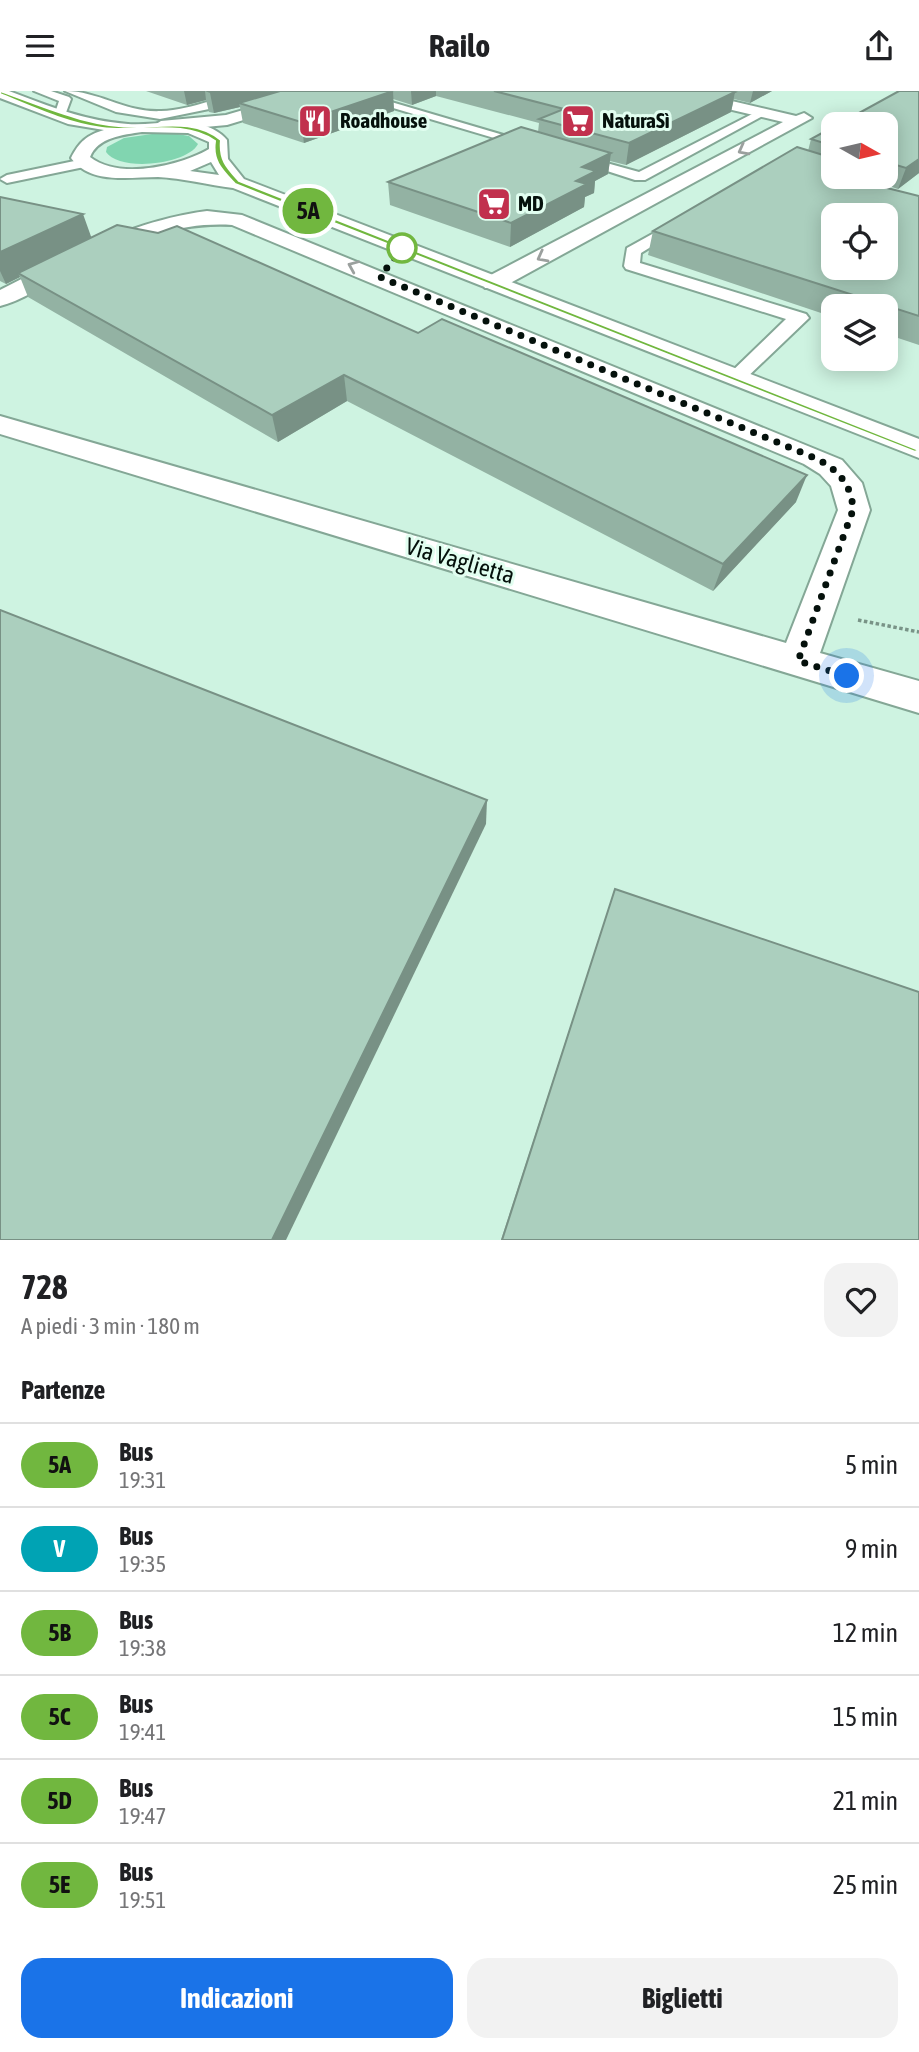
<!DOCTYPE html>
<html lang="it">
<head>
<meta charset="utf-8">
<style>
  :root { --surface:#fff; --page:#f2f2f2; --text:#202124; --muted:#757577; --line:#e0e0e0; --accent:#1a73e8 }
  body { margin:0; font-family:"Asap Condensed",sans-serif; background:var(--page); color:var(--text); height:100vh; display:flex; flex-direction:column; font-size:26px; white-space:nowrap }
  * { box-sizing:border-box; margin:0 }
  p { font-size:23px; color:var(--muted) }
  .icon { flex:none; width:38px; height:38px; fill:none; stroke:currentColor; stroke-width:2; stroke-linecap:round; stroke-linejoin:round }
  .map { position:relative; height:1149px; overflow:hidden }
  .sheet { display:flex; flex-direction:column; background:var(--surface); flex:1 }
  .sheet>* { flex:none }
  .badge { padding:0 14px; border-radius:23px; font-size:24px; line-height:46px }
  .needle { width:46px; rotate:98deg }
  .tools { position:absolute; left:821px; top:21px; display:grid; gap:14px }
  .tools a { display:grid; place-items:center; width:77px; height:77px; border-radius:14px; background:var(--surface); box-shadow:0 4px 18px #0003; font-size:35px }
  .you { position:absolute; width:35px; height:35px; margin:-18px; border:5px solid #fff; border-radius:50%; background:#1a73e8; box-shadow:0 0 0 10px #1a73e833 }
  .map>.badge { position:absolute; translate:-50% -50%; box-shadow:0 0 0 4px #fff }
  h2 { padding:0 21px; font-size:26px; line-height:63px }
  .round { display:grid; place-items:center; flex:none; width:74px; height:74px; border-radius:21px; background:var(--page) }
  .head { display:flex; align-items:center; justify-content:space-between; height:119px; padding:0 21px }
  h1 { font-size:33px; font-weight:700; line-height:52px }
  .cta { display:flex; gap:14px; margin-top:auto; padding:14px 21px }
  .cta a { flex:1; height:80px; border-radius:21px; background:var(--accent); color:#fff; font-size:28px; font-weight:700; line-height:80px; text-align:center }
  .cta a+a { background:var(--page); color:var(--text) }
  ul { padding:0; list-style:none }
  li { display:flex; align-items:center; gap:21px; height:84px; padding:0 21px; border-top:2px solid var(--line) }
  li div { flex:1 }
  li b { display:block; font-size:26px }
  li em { font-style:normal }
  li .badge { min-width:77px; font-weight:700; text-align:center }
  header { display:flex; justify-content:space-between; align-items:center; height:91px; padding:0 21px; background:var(--surface); font-size:32px; font-weight:700 }
  .map>svg:first-child { display:block }
  .green { fill:#81d5b0 }
  .lines { fill:none; stroke-linecap:round; stroke-linejoin:round }
  .lane-casing { stroke:#84a796; stroke-width:4 }
  .street-casing { stroke:#84a796; stroke-width:4 }
  .primary-casing { stroke:#84a796; stroke-width:4 }
  .path { stroke:#799387; stroke-width:3.5; stroke-dasharray:3.5 2.5; stroke-linecap:butt }
  .lane { fill:#fff; fill-rule:evenodd }
  .street { fill:#fff; fill-rule:evenodd }
  .primary { fill:#fff; fill-rule:evenodd }
  .wall { fill:#93b2a3 }
  .shaded-wall { fill:#789185 }
  .building { fill:#abcfbe; stroke:#789185; stroke-width:2; fill-rule:evenodd }
  .oneway { stroke:#9ba09e }
  .line { fill:#71b73f; stroke:#fff; stroke-width:2 }
  .walk { stroke:#05110c; stroke-width:7; stroke-dasharray:0 12.6 }
  .stop-dot { fill:#fff; stroke:#71b73f; stroke-width:3.5 }
  .labels { text-anchor:middle; stroke-width:6; stroke-linejoin:round; paint-order:stroke }
  .far-poi-label { font-size:21px; font-weight:bold; fill:#05110c; stroke:#e1fef0; text-anchor:start }
  .street-label { font-size:24px; fill:#05110c; stroke:#e1fef0 }
</style>
</head>
<body>
<header><svg class="icon" aria-label="menu" viewBox="0 0 24 24"><path d="M4 6h16M4 12h16M4 18h16"/></svg>Railo<svg class="icon" aria-label="share" viewBox="0 0 24 24"><path d="M12 15V3M7 8l5-5 5 5M5 13v7h14v-7"/></svg></header>
<div class="map">
<svg width="919" height="1149" viewBox="0 0 919 1149">
  <rect width="100%" height="100%" fill="#cef3e1"/>
  <path class="green" d="M166 41 189 45 198 53C187 74 119 81 106 61L107 56 124 47Z"/>
  <g class="lines">
    <g class="lane-casing">
      <g id="lane">
        <path d="M34 0H51L69 6 71 8 64 27 54 25 59 10Z"/>
        <path d="M65 0C99 0 126 22 161 20 196 19 228 0 263 0L214 17 160 28 116 21Z"/>
        <path d="M336 0H354L541 55 539 58H531Z"/>
        <path d="M758 20 768 22 645 89H635L567 67 574 63 639 81Z"/>
        <path d="M84 68 89 69V75L7 92 0 88 7 84Z"/>
        <path d="M683 126 690 130 688 133 641 162 640 172 806 223 809 227 742 291H728L725 287 786 228 626 178 624 175 627 157Z"/>
      </g>
    </g>
    <g class="street-casing">
      <g id="street">
        <path d="M308 0H332L329 3 227 34 161 40 153 35 161 30 226 24Z"/>
        <path d="M661 0H689L796 25 804 22 812 27 501 197H485L482 192 485 187 783 31 664 3Z"/>
        <path d="M207 120 242 124 842 369 862 392 870 419 820 562 919 590V622L0 343V325L786 552 838 419 831 395 820 383 804 373 232 134C168 130 113 158 58 187 40 197 20 210 0 215V199C67 165 131 130 207 120Z"/>
      </g>
    </g>
    <g class="primary-casing">
      <path id="primary" d="M0 0H9C48 15 86 30 128 33 158 35 204 22 227 49L228 68 244 88 919 348V367L233 97C209 94 182 87 158 86 129 86 91 94 71 67 79 51 87 44 104 39L68 33 0 7ZM142 41 188 42 209 51V58C180 75 119 89 90 66 98 46 123 44 142 41ZM211 71 219 84 190 80Z"/>
    </g>
    <path class="path" d="M858 529 919 541"/>
    <use href="#lane" class="lane"/>
    <use href="#street" class="street"/>
    <use href="#primary" class="primary"/>
  </g>
  <g class="wall">
    <path d="M146 0H772L750 12 734 8 731 21 626 74 610 70 608 83 595 90 594 102 585 106 584 116 510 156 390 114 388 91 538 41 539 32 436 5 412 14 393 8 394 20 304 52 243 32 240 16 214 22 209 21 206 9 187 14Z"/>
    <path d="M919 0V82L898 98 889 95 888 97 919 105V254L886 243V215H833V226L648 164 653 140 808 60 811 48 833 36V86H886V33Z"/>
    <path d="M0 106 91 146 796 411 713 500 347 310 278 351 28 206 20 186 6 193 0 190Z"/>
    <path d="M615 798 919 1149H501Z"/>
  </g>
  <g class="shaded-wall">
    <path d="M184 0H298L239 12 240 16 214 22 210 2 205 0 206 9 187 14Z"/>
    <path d="M393 0 394 20 304 52 301 31Z"/>
    <path d="M411 0H436V5L412 14Z"/>
    <path d="M753 0H772L750 12Z"/>
    <path d="M735 1 731 21 626 74 629 52Z"/>
    <path d="M611 62 608 83 595 90 594 102 585 106 584 116 510 156 511 132 576 90 582 76Z"/>
    <path d="M919 68V82L898 98 906 77Z"/>
    <path d="M893 85 884 108 879 95Z"/>
    <path d="M83 123 93 151 18 182 20 186 6 193 0 180V161Z"/>
    <path d="M344 284 347 310 278 351 272 324Z"/>
    <path d="M807 384 796 411 713 500 723 473Z"/>
    <path d="M487 709 486 733 286 1149H272Z"/>
  </g>
  <g class="building">
    <path d="M280 0H393L301 31 239 12Z"/>
    <path d="M494 0H731L735 1 629 52 539 28 564 18Z"/>
    <path d="M899 0H919V68L906 77 886 71V33H839Z"/>
    <path d="M521 36 611 62 582 76 596 80 576 90 587 93 511 132 388 91Z"/>
    <path d="M833 36V55L811 48Z"/>
    <path d="M797 56 833 67V86H886V83L893 85 879 95 919 105V225L653 140ZM833 124H886V177H833Z"/>
    <path d="M0 106 83 123 0 161Z"/>
    <path d="M117 134 158 142 177 135 418 242 442 228 807 384 723 473 344 284 272 324 18 182Z"/>
    <path d="M0 519 487 709 272 1149H0Z"/>
    <path d="M615 798 919 901V1149H502Z"/>
  </g>
  <defs><path id="oneway-chevron" d="M-2-3.5L2.5 0L-2 3.5" fill="none" stroke-width="1.6" stroke-linecap="round" stroke-linejoin="round" transform="scale(1.75)"/></defs>
  <g class="oneway">
    <use href="#oneway-chevron" transform="translate(743 59) rotate(152)"/>
    <use href="#oneway-chevron" transform="translate(542 166) rotate(152)"/>
    <use href="#oneway-chevron" transform="translate(353 175) rotate(-157)"/>
  </g>
  <path class="line" d="M0 0C46 16 87 36 137 36 166 35 197 29 221 49 219 69 227 77 239 90L919 359 915 361 235 93C222 79 212 70 215 50 183 28 139 42 102 37 66 32 32 16 0 3Z"/>
  <g class="lines">
    <path class="walk" d="M402 157 380 186 815 367C837 378 852 393 853 419L798 570 847 585"/>
  </g>
  <defs>
    <g id="restaurant-square" transform="scale(1.75)"><rect x="-9" y="-9" width="18" height="18" rx="4" fill="#c1304d" stroke="#e1fef0"/><path d="M-5-6h1v4h1v-4h1v4h1v-4h1v5L-1.5 .5V6h-2V.5L-5-1ZM5-6V6H3V1.5H1.5Q1.5-4 5-6Z" fill="#fff"/></g>
    <g id="supermarket-square" transform="scale(1.75)"><rect x="-9" y="-9" width="18" height="18" rx="4" fill="#c1304d" stroke="#e1fef0"/><path d="M-6-5.5h2.5l.6 2H6L4.5 2H-2.5L-4.4-4H-6ZM-1.5 3.2a1.3 1.3 0 1 0 .1 0ZM3 3.2a1.3 1.3 0 1 0 .1 0Z" fill="#fff"/></g>
  </defs>
  <g fill-rule="evenodd">
    <use href="#restaurant-square" x="315" y="30"/>
    <use href="#supermarket-square" x="578" y="30"/>
    <use href="#supermarket-square" x="494" y="113"/>
  </g>
  <circle class="stop-dot" cx="402" cy="157" r="14"/>
  <g class="labels">
    <g class="far-poi-label">
      <text x="340" y="37">Roadhouse</text>
      <text x="602" y="37">NaturaSì</text>
      <text x="518" y="120">MD</text>
    </g>
    <g class="street-label">
      <text transform="translate(460 470) rotate(16)" y="8">Via Vaglietta</text>
    </g>
  </g>
</svg>
<div class="tools">
<a><svg class="needle" viewBox="-14 -14 28 28"><path d="M0-13l5 13h-10z" fill="#e53935"/><path d="M0 13l5-13h-10z" fill="#757577"/></svg></a>
<a><svg class="icon" aria-label="locate" viewBox="0 0 24 24"><circle cx="12" cy="12" r="6"/><path d="M12 2v4M12 18v4M2 12h4M18 12h4"/></svg></a>
<a><svg class="icon" aria-label="layers" viewBox="0 0 24 24"><path d="M12 4l9 5-9 5-9-5zM3 14l9 5 9-5"/></svg></a>
</div>
<div class="you" style="left:847px;top:585px"></div>
<b class="badge" style="left:308px;top:120px;background:#71b73f;color:#111">5A</b>
</div>
<section class="sheet">
<div class="head"><div><h1>728</h1><p>A piedi · 3 min · 180 m</p></div><a class="round"><svg class="icon" aria-label="heart" viewBox="0 0 24 24"><path d="M12 20l-8-8c-3-5 5-10 8-4 3-6 11-1 8 4z"/></svg></a></div>
<h2>Partenze</h2>
<ul>
<li><span class="badge" style="background:#71b73f;color:#111">5A</span><div><b>Bus</b><p>19:31</p></div><em>5 min</em></li>
<li><span class="badge" style="background:#00a3b4;color:#fff">V</span><div><b>Bus</b><p>19:35</p></div><em>9 min</em></li>
<li><span class="badge" style="background:#71b73f;color:#111">5B</span><div><b>Bus</b><p>19:38</p></div><em>12 min</em></li>
<li><span class="badge" style="background:#71b73f;color:#111">5C</span><div><b>Bus</b><p>19:41</p></div><em>15 min</em></li>
<li><span class="badge" style="background:#71b73f;color:#111">5D</span><div><b>Bus</b><p>19:47</p></div><em>21 min</em></li>
<li><span class="badge" style="background:#71b73f;color:#111">5E</span><div><b>Bus</b><p>19:51</p></div><em>25 min</em></li>
</ul>
<div class="cta"><a>Indicazioni</a><a>Biglietti</a></div>
</section>
</body>
</html>
